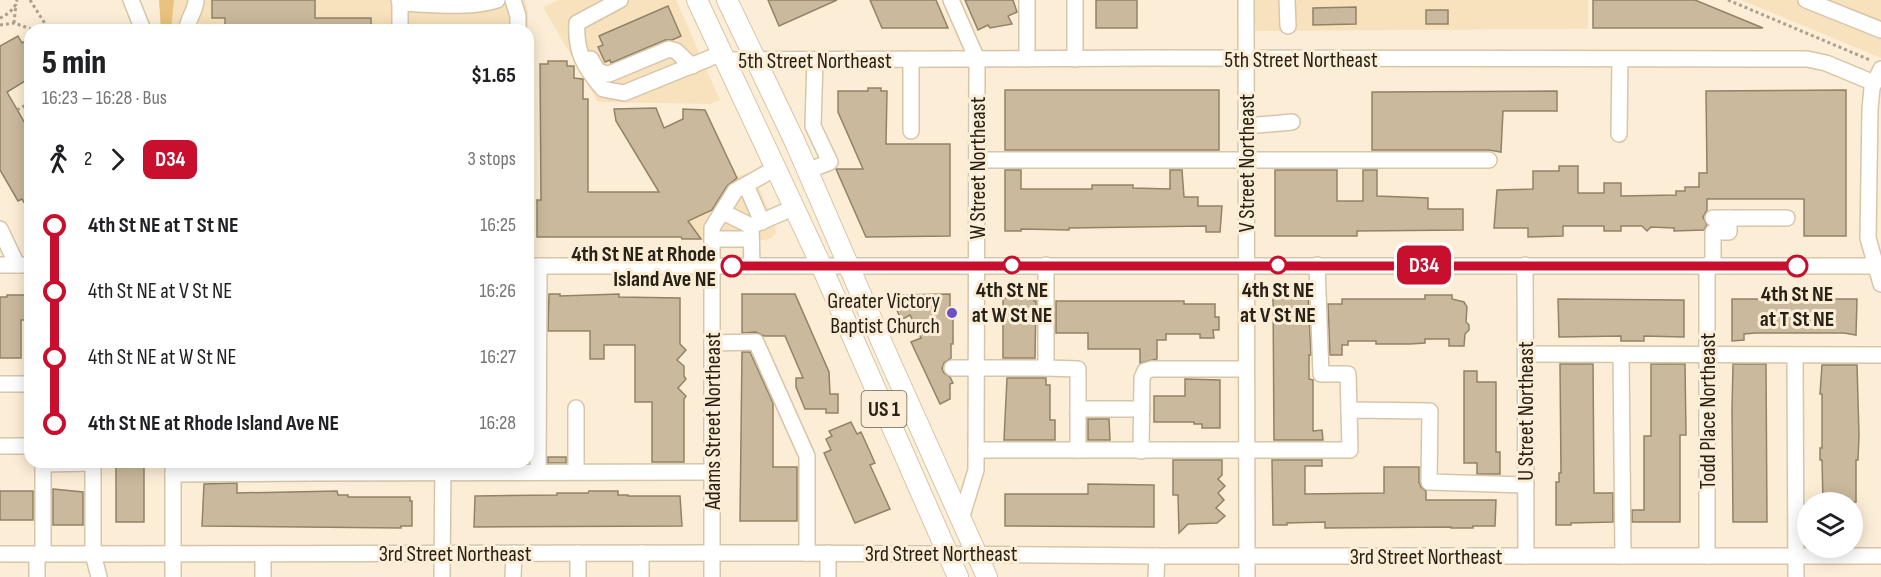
<!DOCTYPE html>
<html lang="en">
<head>
<meta charset="utf-8">
<style>
  :root { --surface:#fff; --page:#f2f2f2; --text:#202124; --muted:#757577 }
  body { margin:0; font-family:"Sofia Sans Condensed",sans-serif; background:var(--page); color:var(--text); height:100vh; display:flex; flex-direction:column; font-size:22px; white-space:nowrap }
  * { box-sizing:border-box; margin:0 }
  p { font-size:20px; color:var(--muted) }
  .icon { flex:none; width:33px; height:33px; fill:none; stroke:currentColor; stroke-width:2; stroke-linecap:round; stroke-linejoin:round }
  .map { position:relative; flex:1; overflow:hidden }
  .sheet { position:absolute; left:24px; top:24px; width:510px; height:444px; display:flex; flex-direction:column; background:var(--surface); border-radius:18px; box-shadow:0 3px 15px #0003 }
  .sheet>* { flex:none }
  .badge { padding:0 12px; border-radius:9px; font-size:21px; line-height:39px }
  .buttons { position:absolute; left:1797px; top:492px; display:grid; gap:12px }
  .buttons a { display:grid; place-items:center; width:66px; height:66px; border-radius:50%; background:var(--surface); box-shadow:0 3px 15px #0003; font-size:30px }
  .map>.badge { position:absolute; translate:-50% -50%; box-shadow:0 0 0 3px #fff }
  .legs { display:flex; align-items:center; gap:9px; height:66px; padding:0 18px; font-size:20px }
  .legs p { margin-inline-start:auto }
  .summary { display:flex; align-items:center; justify-content:space-between; height:102px; padding:0 18px }
  h1 { font-size:33px; font-weight:800; line-height:45px }
  ul { padding:0 18px; list-style:none }
  li { display:flex; align-items:center; gap:21px; height:66px; font-size:22px }
  li i { display:grid; place-items:center; width:9px; height:100%; margin:0 8px; background:currentColor }
  li i::after { content:''; width:15px; height:15px; margin:-8px; border:4px solid; border-radius:50%; background:var(--surface) }
  li p { margin-inline-start:auto }
  li:first-child i { background:linear-gradient(#0000 50%,currentColor 0) }
  li:last-child i { background:linear-gradient(currentColor 50%,#0000 0) }
  .map>svg:first-child { display:block }
  .built { fill:#f8e2bd }
  .green { fill:#e9c27d }
  .building { fill:#cab99c; stroke:#928266; stroke-width:1.5 }
  .lines { fill:none; stroke-linecap:round; stroke-linejoin:round }
  .minor-casing { stroke:#d7c5a8; stroke-width:18 }
  .major-casing { stroke:#d7c5a8; stroke-width:22 }
  .path { stroke:#aba08d; stroke-width:3; stroke-dasharray:3 3; stroke-linecap:butt }
  .minor { stroke:#fff; stroke-width:15 }
  .major { stroke:#fff; stroke-width:20 }
  .line-1-casing { stroke:#fff; stroke-width:14 }
  .line-1 { stroke:#c8102e; stroke-width:9 }
  .stop-1-dot { fill:#fff; stroke:#c8102e; stroke-width:3 }
  .poi-dot { fill:#6f4fc9; stroke:#fceed6; stroke-width:2 }
  .labels { text-anchor:middle; stroke-width:6; stroke-linejoin:round; paint-order:stroke }
  .shield { fill:#fceed6; stroke:#685e50; stroke-width:1.5 }
  .shield-label { font-size:21px; font-weight:bold; fill:#282116 }
  .street-label { font-size:22px; fill:#282116; stroke:#fceed6 }
  .stop-label { font-size:22px; font-weight:bold; fill:#282116; stroke:#fceed6 }
  .poi-label { font-size:22px; fill:#282116; stroke:#fceed6; text-anchor:end }
</style>
</head>
<body>
<div class="map">
<svg width="1881" height="577" viewBox="0 0 1881 577">
  <rect width="100%" height="100%" fill="#fceed6"/>
  <g class="built">
    <path d="M171 0H525L528 11V45V30H171Z"/>
    <path d="M559 0H676L720 100 710 104 598 102 543 7Z"/>
    <path d="M1252 0H1588V29L1251 31Z"/>
    <path d="M1741 0H1881V58Z"/>
    <path d="M752 172 775 225 776 233 772 238 765 240 701 239 676 202 728 179Z"/>
  </g>
  <path class="green" d="M159 0H174L171 30H161Z"/>
  <g class="building">
    <path d="M212 0H315V18H371V30H225V18H212Z"/>
    <path d="M768 0H837L779 26Z"/>
    <path d="M870 0H936L948 28H882Z"/>
    <path d="M965 0H1013L1017 12 1008 16 1012 24 990 28 988 25 978 30Z"/>
    <rect x="1096" y="0" width="41" height="28"/>
    <path d="M1593 0H1695L1763 28H1593Z"/>
    <path d="M668 6 681 36 672 40H665L611 63 610 60 605 62 598 47 603 45 599 36Z"/>
    <path d="M1356 7V24L1313 25V8Z"/>
    <rect x="1426" y="10" width="22" height="14"/>
    <path d="M18 36 22 43 30 38V78L7 92 30 132V213L22 199 18 201 0 170V46Z"/>
    <path d="M548 61H567V66H574V78L583 79V99H588V192H659L616 121 614 109 656 108 664 128 683 119V109L705 110 737 178 727 186 712 210 688 221 701 239H682L681 237H537V200H541L540 64H548Z"/>
    <path d="M868 88H881V91H887L886 144H950V236L866 237 836 169H863L838 112V91H868Z"/>
    <rect x="1005" y="90" width="214" height="60"/>
    <path d="M1846 90V236H1804V199H1707V210L1703 217 1707 225 1704 230 1674 231V228L1651 227 1647 231 1642 226H1621V231H1604V226H1563V236L1528 237V228H1494L1497 190 1533 189V171H1559V166H1578V193H1604V183H1621V196L1676 195V191H1685V187H1699V173H1707L1706 91Z"/>
    <path d="M1557 91V111H1503L1501 152 1489 150H1372V92Z"/>
    <path d="M1005 170H1021V189H1092V185H1133V188L1170 189V170H1182L1184 197H1198V206H1222L1220 232H1206V226L1069 228V230L1021 229V231H1005Z"/>
    <path d="M1275 170H1337V201H1363V170H1377V196L1428 198V209H1463V230L1357 231V236H1275Z"/>
    <path d="M549 294H560V296L619 294V297L680 298V344L686 350 677 360 684 366V376L686 379 678 388 686 396 684 399V462H652V402H635V345H604V359H590V331H548Z"/>
    <path d="M742 294H795L829 372 830 394H838V413H826V409H805L796 387V378H803L785 336H764L756 332 742 333Z"/>
    <path d="M950 294V314H953V344H951V358L944 363 942 369 944 373 950 377 953 383 950 384V399L940 404 911 342 921 338 910 315 901 320 894 303 896 302 893 295Z"/>
    <path d="M1273 294H1308L1311 355H1309V379L1313 380V431L1322 430 1323 440H1274Z"/>
    <path d="M7 295H28V320H21V358H0V297H7Z"/>
    <path d="M1007 295H1034V301H1036L1035 358H1003V298H1007Z"/>
    <path d="M1425 295H1452V299L1464 302 1467 307 1466 322 1469 325V330L1465 334 1464 346H1449V339H1425V343L1410 344H1376V341H1348V345H1342V355H1330L1328 304H1342V299H1425Z"/>
    <path d="M1558 299 1684 300V337L1644 336V341H1621V336L1559 337Z"/>
    <path d="M1732 299H1857L1856 335 1844 333H1756L1744 334V340L1732 341Z"/>
    <path d="M1056 301H1184V304H1215V317H1219V330H1213L1214 338H1200V334H1166V340H1157V359L1140 363V349H1088V333H1056Z"/>
    <path d="M742 352H750L773 403V467H797V521H740Z"/>
    <path d="M1560 364H1593L1594 493H1613V522L1571 523V525H1556V482H1559V473H1561Z"/>
    <path d="M1651 364H1685L1686 435H1680V522H1632V510H1644V436H1651Z"/>
    <path d="M1733 364H1766L1767 522H1733L1732 410Z"/>
    <path d="M1822 365H1857L1859 435 1858 460H1856V502H1823L1822 460H1820V448H1822V394H1820Z"/>
    <path d="M1464 371H1477V382H1496V452H1500V474H1477V463H1464Z"/>
    <path d="M1007 378H1046V385H1050V420H1055V440H1004Z"/>
    <path d="M1185 379 1220 380V428H1202V424H1194V422H1154V396H1185Z"/>
    <path d="M1088 419H1109L1110 440H1088Z"/>
    <path d="M851 422 857 434 861 432 866 443 875 463 870 465 890 509 855 523 824 453 831 450 826 439 832 436 829 431Z"/>
    <rect x="548" y="457" width="18" height="6"/>
    <path d="M1173 460H1222V475L1218 479 1225 486 1218 493 1224 500 1216 508 1225 516 1217 523 1188 524 1179 533 1178 495H1173Z"/>
    <path d="M1272 460H1322V466H1305V494L1384 493V467H1419V482L1421 487 1426 491V500H1496L1495 526H1473V528H1451V527L1325 528V522L1287 523V525H1273Z"/>
    <rect x="116" y="462" width="28" height="60"/>
    <path d="M237 483V493L337 491 338 495H348V497H410V501H412V526H401V528L202 526 204 484Z"/>
    <path d="M1088 484 1154 485V527L1005 526V494H1088Z"/>
    <path d="M53 489 83 492V525H53Z"/>
    <rect x="0" y="491" width="33" height="29"/>
    <path d="M589 491H618V495H628V496H680L682 526 474 527 475 496 557 495V493H588Z"/>
  </g>
  <g class="lines">
    <g class="minor-casing">
      <g id="minor">
        <path d="M131 0 143 30"/>
        <path d="M399 0 400 3C428 4 472 9 497 0"/>
        <path d="M513 0 518 16V30"/>
        <path d="M620 0 577 23C575 52 585 68 603 89L624 93 720 54"/>
        <path d="M951 0 977 59 976 470 961 519"/>
        <path d="M1027 0V59"/>
        <path d="M1246 0 1247 577"/>
        <path d="M1287 0 1288 26"/>
        <path d="M1806 0 1881 30"/>
        <path d="M400 3V30"/>
        <path d="M187 30C187 19 196 11 196 0"/>
        <path d="M591 59C596 69 598 73 609 74L669 49 676 51 692 66"/>
        <path d="M1075 59V0"/>
        <path d="M723 60 1153 58 1807 59 1826 63 1874 83"/>
        <path d="M1881 69 1872 88 1870 109 1868 238 1881 284"/>
        <path d="M1246 126 1292 122"/>
        <path d="M911 131V59"/>
        <path d="M1619 134 1620 59"/>
        <path d="M977 160H1489"/>
        <path d="M807 171 830 162 813 126 815 60"/>
        <path d="M746 185 762 222"/>
        <path d="M723 212 751 226"/>
        <path d="M1713 218H1787"/>
        <path d="M0 229 17 265"/>
        <path d="M712 239H751"/>
        <path d="M0 265H30"/>
        <path d="M1317 265 1321 374H1348L1349 410"/>
        <path d="M1525 265 1526 556"/>
        <path d="M1707 265V556"/>
        <path d="M1713 265V232H1729V218"/>
        <path d="M528 266H1881"/>
        <path d="M752 266 751 226 793 208"/>
        <path d="M712 343 756 342 807 456V553"/>
        <path d="M1526 354 1881 355"/>
        <path d="M1621 354 1623 556"/>
        <path d="M1795 356 1796 577"/>
        <path d="M952 368H1046V265"/>
        <path d="M1046 368 1078 369V450"/>
        <path d="M0 384H30"/>
        <path d="M1078 409H1142"/>
        <path d="M0 446H30"/>
        <path d="M976 450H1350L1349 410 1430 411 1429 482 1526 485"/>
        <path d="M1141 451 1142 378 1145 371 1152 369H1246"/>
        <path d="M43 462V554"/>
        <path d="M93 462V554L99 577"/>
        <path d="M173 462V577"/>
        <path d="M310 462V473L712 472"/>
        <path d="M43 464 93 463"/>
        <path d="M538 472 539 266"/>
        <path d="M576 472V408"/>
        <path d="M173 474 310 473"/>
        <path d="M578 553V577"/>
        <path d="M0 554 790 553 1157 556H1881"/>
        <path d="M37 554V577"/>
        <path d="M263 554V577"/>
        <path d="M442 577 443 462"/>
        <path d="M513 577 514 553"/>
        <path d="M641 577V553"/>
        <path d="M712 577V228L735 191 774 169"/>
        <path d="M828 577V553"/>
        <path d="M1156 577 1157 556"/>
      </g>
    </g>
    <g class="major-casing">
      <g id="major">
        <path d="M697 0 821 265 958 577"/>
        <path d="M727 0 795 142 889 359 987 577"/>
      </g>
    </g>
    <g class="path">
      <path d="M30 0 49 30"/>
      <path d="M1728 0 1870 60"/>
      <path d="M0 18C7 15 16 8 17 0"/>
      <path d="M14 23 16 4"/>
      <path d="M0 25 14 23 34 30"/>
      <path d="M17 110 26 105H30"/>
    </g>
    <use href="#minor" class="minor"/>
    <use href="#major" class="major"/>
  </g>
  <g class="lines">
    <g class="line-1-casing">
      <path id="line-1" d="M732 266H1797"/>
    </g>
    <use href="#line-1" class="line-1"/>
  </g>
  <g class="stop-1-dot">
    <circle cx="1012" cy="265" r="8"/>
    <circle cx="1278" cy="265" r="8"/>
    <circle cx="732" cy="266" r="10"/>
    <circle cx="1797" cy="266" r="10"/>
  </g>
  <circle class="poi-dot" cx="952" cy="313" r="6"/>
  <g class="labels">
    <rect class="shield" x="861.5" y="391" width="45" height="36" rx="4.5"/>
    <g class="shield-label">
      <text x="884" y="416">US 1</text>
    </g>
    <g class="street-label">
      <text x="1301" y="67">5th Street Northeast</text>
      <text x="815" y="68">5th Street Northeast</text>
      <text transform="translate(1246 163) rotate(-90)" y="8">V Street Northeast</text>
      <text transform="translate(977 168) rotate(-90)" y="8">W Street Northeast</text>
      <text transform="translate(1525 411) rotate(-90)" y="8">U Street Northeast</text>
      <text transform="translate(1707 411) rotate(-90)" y="8">Todd Place Northeast</text>
      <text transform="translate(712 421) rotate(-90)" y="8">Adams Street Northeast</text>
      <text x="455" y="561">3rd Street Northeast</text>
      <text x="941" y="561">3rd Street Northeast</text>
      <text x="1426" y="564">3rd Street Northeast</text>
    </g>
    <g class="stop-label">
      <text x="716" y="261" text-anchor="end">4th St NE at Rhode<tspan x="716" dy="25">Island Ave NE</tspan></text>
      <text x="1012" y="297">4th St NE<tspan x="1012" dy="25">at W St NE</tspan></text>
      <text x="1278" y="297">4th St NE<tspan x="1278" dy="25">at V St NE</tspan></text>
      <text x="1797" y="301">4th St NE<tspan x="1797" dy="25">at T St NE</tspan></text>
    </g>
    <g class="poi-label">
      <text x="940" y="308">Greater Victory<tspan x="940" dy="25">Baptist Church</tspan></text>
    </g>
  </g>
</svg>
<div class="buttons">
<a><svg class="icon" aria-label="layers" viewBox="0 0 24 24"><path d="M12 4l9 5-9 5-9-5zM3 14l9 5 9-5"/></svg></a>
</div>
<b class="badge" style="left:1424px;top:265px;background:#c8102e;color:#fff">D34</b>
<section class="sheet">
<div class="summary"><div><h1>5 min</h1><p>16:23 – 16:28 · Bus</p></div><b>$1.65</b></div>
<div class="legs"><svg class="icon" aria-label="walk" viewBox="0 0 24 24"><circle cx="13" cy="4" r="2"/><path d="M13 8l-2 6 4 7M11 14l-3 7M7 12l3-4h3l4 4"/></svg>2<svg class="icon" aria-label="forward" viewBox="0 0 24 24"><path d="M9 5l7 7-7 7"/></svg><b class="badge" style="background:#c8102e;color:#fff">D34</b><p>3 stops</p></div>
<ul>
<li><i style="color:#c8102e"></i><b>4th St NE at T St NE</b><p>16:25</p></li>
<li><i style="color:#c8102e"></i><span>4th St NE at V St NE</span><p>16:26</p></li>
<li><i style="color:#c8102e"></i><span>4th St NE at W St NE</span><p>16:27</p></li>
<li><i style="color:#c8102e"></i><b>4th St NE at Rhode Island Ave NE</b><p>16:28</p></li>
</ul>
</section>
</div>
</body>
</html>
